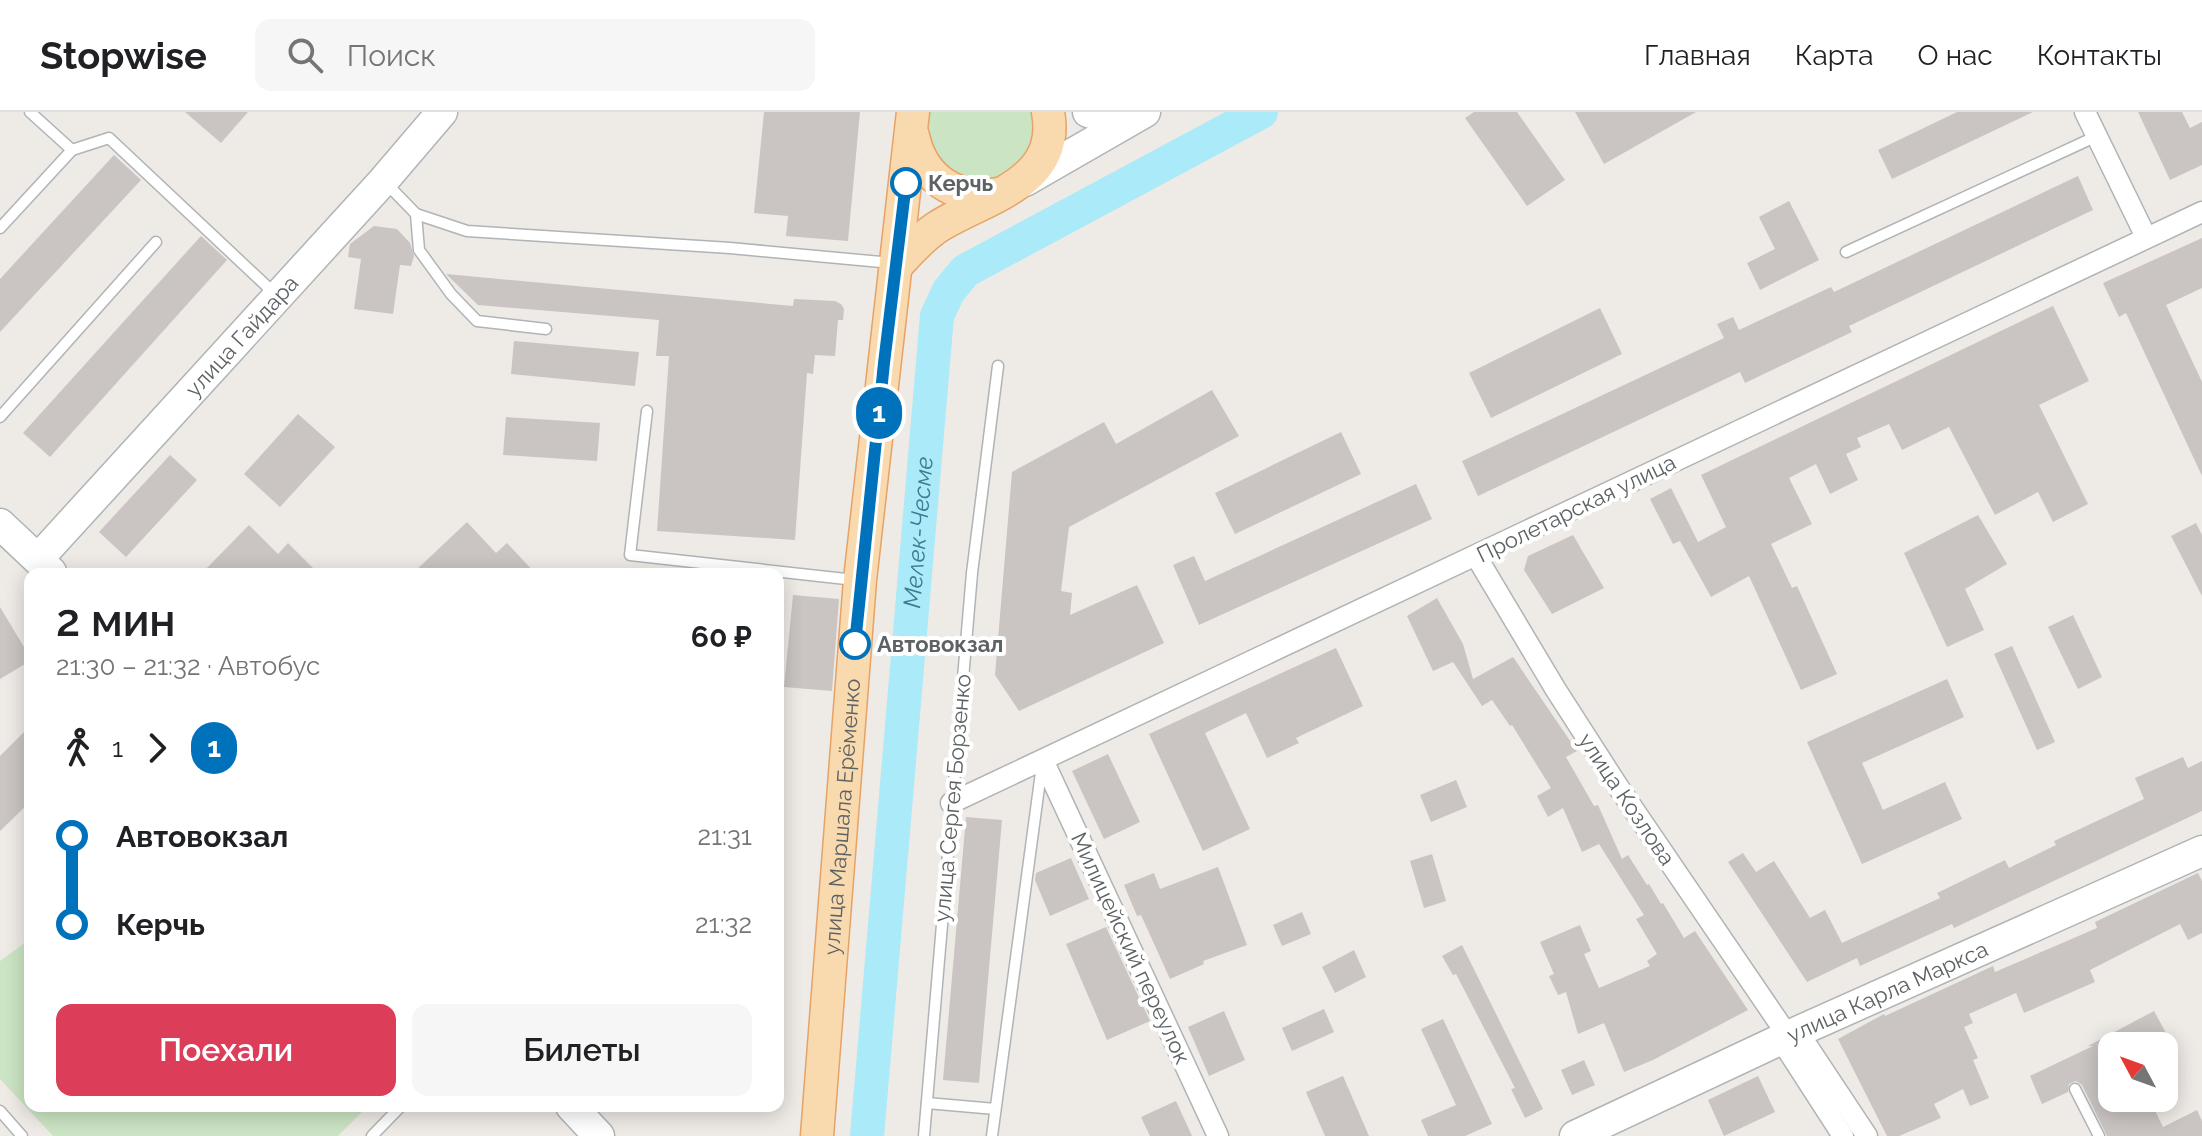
<!DOCTYPE html>
<html lang="ru">
<head>
<meta charset="utf-8">
<style>
  :root { --surface:#fff; --page:#f6f6f6; --text:#202124; --muted:#757577; --line:#e0e0e0; --accent:#dc3d58 }
  body { margin:0; font-family:Raleway,sans-serif; background:var(--page); color:var(--text); height:100vh; display:flex; flex-direction:column; font-size:30px; white-space:nowrap }
  * { box-sizing:border-box; margin:0 }
  p { font-size:26px; color:var(--muted) }
  .icon { flex:none; width:44px; height:44px; fill:none; stroke:currentColor; stroke-width:2; stroke-linecap:round; stroke-linejoin:round }
  .map { position:relative; flex:1; overflow:hidden }
  .details { position:absolute; left:24px; top:456px; width:760px; height:544px; display:flex; flex-direction:column; background:var(--surface); border-radius:16px; box-shadow:0 4px 20px #0003 }
  .details>* { flex:none }
  .badge { padding:0 16px; border-radius:26px; font-size:28px; line-height:52px }
  .needle { width:52px; rotate:311deg }
  .buttons { position:absolute; left:2098px; top:920px; display:grid; gap:16px }
  .buttons a { display:grid; place-items:center; width:80px; height:80px; border-radius:16px; background:var(--surface); box-shadow:0 4px 20px #0003; font-size:40px }
  .map>.badge { position:absolute; translate:-50% -50%; box-shadow:0 0 0 4px #fff }
  .legs { display:flex; align-items:center; gap:12px; height:88px; padding:0 32px; font-size:26px }
  .legs p { margin-inline-start:auto }
  .head { display:flex; align-items:center; justify-content:space-between; height:136px; padding:0 32px }
  h1 { font-size:44px; font-weight:600; line-height:60px }
  .primary-button { display:flex; gap:16px; margin-top:auto; padding:16px 32px }
  .primary-button a { flex:1; height:92px; border-radius:16px; background:var(--accent); color:#fff; font-size:32px; font-weight:600; line-height:92px; text-align:center }
  .primary-button a+a { background:var(--page); color:var(--text) }
  ul { padding:0 32px; list-style:none }
  li { display:flex; align-items:center; gap:28px; height:88px; font-size:30px }
  li i { display:grid; place-items:center; width:12px; height:100%; margin:0 10px; background:currentColor }
  li i::after { content:''; width:20px; height:20px; margin:-10px; border:6px solid; border-radius:50%; background:var(--surface) }
  li p { margin-inline-start:auto }
  li:first-child i { background:linear-gradient(#0000 50%,currentColor 0) }
  li:last-child i { background:linear-gradient(currentColor 50%,#0000 0) }
  header { display:flex; align-items:center; gap:48px; box-sizing:border-box; height:112px; padding:0 40px; background:var(--surface); border-bottom:2px solid var(--line) }
  header strong { font-size:38px }
  nav { display:flex; gap:44px; margin-inline-start:auto; font-size:28px }
  .search { width:560px; height:72px; background:var(--page); display:flex; align-items:center; gap:20px; box-sizing:border-box; padding:0 28px; border-radius:16px; color:var(--muted); font-size:30px }
  .map>svg:first-child { display:block }
  .grass { fill:#cbe4c3 }
  .lines { fill:none; stroke-linecap:round; stroke-linejoin:round }
  .river { stroke:#aaeaf9; stroke-width:34 }
  .building { fill:#cac5c2 }
  .service-casing { stroke:#b0b4b6; stroke-width:13 }
  .minor-casing { stroke:#b0b4b6; stroke-width:23 }
  .secondary-casing { stroke:#afb4b7; stroke-width:33 }
  .primary-casing { stroke:#e7a265; stroke-width:35 }
  .service { stroke:#fff; stroke-width:10 }
  .minor { stroke:#fff; stroke-width:20 }
  .secondary { stroke:#fff; stroke-width:30 }
  .primary { stroke:#f9daaf; stroke-width:32 }
  .line-1-casing { stroke:#fff; stroke-width:18 }
  .line-1 { stroke:#0072bc; stroke-width:12 }
  .stop-1-dot { fill:#fff; stroke:#0072bc; stroke-width:4 }
  .labels { text-anchor:middle; stroke-width:8; stroke-linejoin:round; paint-order:stroke }
  .stop-label { font-size:22px; font-weight:bold; fill:#5d6264; stroke:#fff; text-anchor:start }
  .street-label { font-size:22px; fill:#5d6264; stroke:#fff }
  .water-label { font-size:24px; font-style:italic; fill:#3f7b90; stroke:#fff }
</style>
</head>
<body>
<header>
<strong>Stopwise</strong>
<div class="search"><svg class="icon" aria-label="search" viewBox="0 0 24 24"><circle cx="10" cy="10" r="6"/><path d="M15 15l6 6"/></svg>Поиск</div>
<nav><a>Главная</a><a>Карта</a><a>О нас</a><a>Контакты</a></nav>
</header>
<div class="map">
<svg width="2202" height="1024" viewBox="0 0 2202 1024">
  <rect width="100%" height="100%" fill="#eeeae5"/>
  <g class="grass">
    <path d="M927 0H1037L1039 21 1011 65 979 73 938 52 925 21Z"/>
    <path d="M30 827V994H368L338 1024H53L0 967V849Z"/>
  </g>
  <g class="lines">
    <path class="river" id="s1" d="M867 1024 937 204 948 180 965 159 1261 0"/>
  </g>
  <g class="building">
    <path d="M185 0H248L221 31Z"/>
    <path d="M764 0H860L848 129 786 124 788 104 754 101Z"/>
    <path d="M1474 0H1517L1565 68 1527 94 1465 6Z"/>
    <path d="M1575 0H1696L1604 52Z"/>
    <path d="M1957 0H2033L1892 67 1878 38Z"/>
    <path d="M2138 0H2182L2190 16 2202 10V53L2170 68Z"/>
    <path d="M114 43 141 68 0 220V167Z"/>
    <path d="M2078 64 2093 98 1849 214 1852 220 1745 271 1740 260 1478 384 1462 349 1724 226 1717 212 1733 205 1739 218 1831 175 1834 180Z"/>
    <path d="M1789 89 1819 148 1760 178 1747 151 1775 137 1759 105Z"/>
    <path d="M374 114 397 117 410 131 414 144 411 154 400 153 393 202 354 197 361 147 348 145 350 132Z"/>
    <path d="M201 124 227 148 50 345 23 321Z"/>
    <path d="M2202 126V176L2166 193 2202 270V364L2126 201 2119 205 2103 171Z"/>
    <path d="M446 162 793 194 794 187 835 189 841 192 844 197 843 208H838L835 244 815 243 813 262 807 261 795 428 657 419 669 244H656L659 208 478 193Z"/>
    <path d="M2053 194 2089 269 2039 293 2088 392 2053 410 2038 380 1995 403 1949 315 1902 338 1889 312 1857 326 1861 335 1846 342 1858 368 1830 382 1816 352 1789 366 1812 412 1771 432 1792 476 1797 474 1837 562 1801 578 1749 464 1711 485 1680 429 1673 432 1650 387 1671 376 1698 430 1726 415 1701 363Z"/>
    <path d="M1600 196 1622 242 1491 306 1469 261Z"/>
    <path d="M514 229 639 240 635 274 511 262Z"/>
    <path d="M1212 278 1239 324 1069 415 1061 479 1072 481 1070 503 1137 473 1164 531 1019 599 995 563 1012 360 1104 310 1116 332Z"/>
    <path d="M298 302 335 335 280 395 244 362Z"/>
    <path d="M506 305 600 311 597 349 503 343Z"/>
    <path d="M1341 320 1361 362 1235 422 1215 381Z"/>
    <path d="M170 343 197 368 126 445 99 420Z"/>
    <path d="M1416 372 1432 407 1199 513 1173 453 1194 444 1205 469Z"/>
    <path d="M1978 403 2007 452 1965 477 1984 518 1947 535 1904 441Z"/>
    <path d="M467 410 496 441 507 431 536 462H412Z"/>
    <path d="M2196 411 2202 423V484L2171 424Z"/>
    <path d="M249 413 278 442 288 431 319 462H201Z"/>
    <path d="M1573 423 1604 476 1552 502 1524 458 1528 444Z"/>
    <path d="M793 483 839 487 832 579 784 575Z"/>
    <path d="M1437 486 1463 532 1473 567 1513 545 1577 639 1566 645 1594 694 1598 693 1622 747 1628 743 1647 773 1649 772 1661 792 1663 791 1684 826 1695 819 1748 898 1653 948 1624 960 1604 911 1578 922 1566 880 1558 883 1549 864 1554 862 1540 830 1580 813 1591 839 1584 842 1599 876 1650 854 1647 849 1657 842 1636 807 1644 803 1599 732 1582 740 1563 696 1548 705 1537 684 1551 676 1512 613 1510 614 1492 588 1482 594 1453 550 1433 559 1407 504Z"/>
    <path d="M0 495 30 545V549L0 567Z"/>
    <path d="M2073 503 2102 565 2078 577 2048 515Z"/>
    <path d="M2012 534 2055 630 2037 638 1994 542Z"/>
    <path d="M1336 536 1363 594 1296 626 1299 631 1267 646 1246 601 1205 621 1250 717 1203 739 1149 622Z"/>
    <path d="M1947 567 1964 605 1862 651 1883 698 1945 670 1962 707 1862 752 1807 630Z"/>
    <path d="M30 614V690L0 719V644Z"/>
    <path d="M1108 642 1140 710 1104 727 1072 659Z"/>
    <path d="M2183 645 2188 656 2202 649V699L1954 816 1952 812 1860 854 1857 846 1807 870 1728 750 1743 741 1756 760 1774 749 1810 806 1825 798 1842 831 1940 786 1937 781 2005 748 2009 756 2056 733 2054 729 2144 687 2135 666Z"/>
    <path d="M1456 668 1467 695 1431 710 1420 683Z"/>
    <path d="M966 705 1002 708 979 971 943 968Z"/>
    <path d="M1432 742 1446 789 1424 796 1410 749Z"/>
    <path d="M1071 746 1089 787 1050 804 1035 768 1036 761Z"/>
    <path d="M1218 755 1247 833 1203 849 1204 852 1170 867 1141 803 1137 804 1124 773 1154 761 1160 777Z"/>
    <path d="M2198 761 2202 769V821L2188 828 2180 812 2090 858 2095 870 2024 901 2016 881 1969 902 1973 911 1964 915 1978 946 1973 948 1989 986 1970 994 1963 977 1934 992 1941 1006 1899 1024H1887L1838 927 1884 902 1885 904 1993 854 1995 860 2097 816 2095 810Z"/>
    <path d="M1302 800 1311 822 1282 834 1273 813Z"/>
    <path d="M1106 815 1150 909 1107 928 1066 832Z"/>
    <path d="M1462 833 1543 997 1525 1006 1511 977 1515 976 1456 862 1453 863 1442 844Z"/>
    <path d="M1354 838 1366 865 1335 881 1322 855Z"/>
    <path d="M1324 897 1334 920 1292 939 1282 916Z"/>
    <path d="M1224 899 1245 948 1209 964 1188 915Z"/>
    <path d="M2154 899 2173 934H2112V986H2149L2163 1015 2197 998 2202 1009V1024H2107L2082 973 2076 969 2069 972 2068 980 2042 992 2030 964 2093 934H2088Z"/>
    <path d="M1443 907 1492 1012 1465 1024H1428L1421 1008 1456 993 1421 917Z"/>
    <path d="M1584 948 1595 973 1572 983 1561 958Z"/>
    <path d="M1343 964 1369 1024H1325L1306 980Z"/>
    <path d="M1758 964 1775 1000 1724 1024 1708 988Z"/>
    <path d="M1176 989 1192 1024H1150L1141 1005Z"/>
  </g>
  <g class="lines">
    <g class="service-casing">
      <g id="service">
        <path d="M30 0 72 38 109 26 274 181"/>
        <path d="M385 70 416 102 467 119 730 136 892 151"/>
        <path d="M416 102 419 138 451 182 477 209 546 217"/>
        <path d="M0 116 72 38"/>
        <path d="M1846 140 2097 24"/>
        <path d="M647 299 630 443 855 468"/>
        <path d="M0 305 156 130"/>
        <path d="M2075 977 2099 1024"/>
        <path d="M927 991 995 997"/>
        <path d="M0 999 22 1024"/>
        <path d="M372 1024 401 994"/>
        <path d="M924 1024 972 461 998 254"/>
        <path d="M992 1024 1042 653"/>
      </g>
    </g>
    <g class="minor-casing">
      <g id="minor">
        <path d="M2085 0 2146 125"/>
        <path d="M1476 444 1556 578 1619 676 1788 924"/>
        <path d="M1043 648 1218 1024"/>
        <path d="M951 691 2202 100"/>
        <path d="M1798 920 1867 1024"/>
        <path d="M1781 928 1843 1024"/>
      </g>
    </g>
    <g class="secondary-casing">
      <g id="secondary">
        <path d="M1088 0C1104 6 1119 4 1136 1"/>
        <path d="M1025 69 1145 0"/>
        <path d="M0 412 51 460"/>
        <path id="s2" d="M38 447 384 68 442 0"/>
        <path d="M571 994 599 1024"/>
        <path id="s3" d="M1575 1024 1788 924 2202 739"/>
      </g>
    </g>
    <g class="primary-casing">
      <g id="primary">
        <path d="M913 24C922 66 955 89 998 82"/>
        <path d="M898 152C911 138 923 124 939 114 986 85 1061 71 1048 0"/>
        <path id="s4" d="M817 1024 860 468 913 0"/>
      </g>
    </g>
    <use href="#service" class="service"/>
    <use href="#minor" class="minor"/>
    <use href="#secondary" class="secondary"/>
    <use href="#primary" class="primary"/>
  </g>
  <g class="lines">
    <g class="line-1-casing">
      <path id="line-1" d="M855 532 884 251 906 71"/>
    </g>
    <use href="#line-1" class="line-1"/>
  </g>
  <g class="stop-1-dot">
    <circle cx="906" cy="71" r="14"/>
    <circle cx="855" cy="532" r="14"/>
  </g>
  <g class="labels">
    <g class="stop-label">
      <text x="928" y="79">Керчь</text>
      <text x="877" y="540">Автовокзал</text>
    </g>
    <g class="street-label">
      <text dy="8" stroke="none"><textPath href="#s2" startOffset="302">улица Гайдара</textPath></text>
      <text transform="translate(1576 396) rotate(-26)" y="8">Пролетарская улица</text>
      <text transform="translate(952 686) rotate(-85)" y="8">улица Сергея Борзенко</text>
      <text transform="translate(1627 687) rotate(56)" y="8">улица Козлова</text>
      <text dy="8" stroke="none"><textPath href="#s4" startOffset="320">улица Маршала Ерёменко</textPath></text>
      <text transform="translate(1131 836) rotate(65)" y="8">Милицейский переулок</text>
      <text dy="8" stroke="none"><textPath href="#s3" startOffset="344">улица Карла Маркса</textPath></text>
    </g>
    <g class="water-label">
      <text dy="8" stroke="none"><textPath href="#s1" startOffset="606">Мелек-Чесме</textPath></text>
    </g>
  </g>
</svg>
<div class="buttons">
<a><svg class="needle" viewBox="-14 -14 28 28"><path d="M0-13l5 13h-10z" fill="#e53935"/><path d="M0 13l5-13h-10z" fill="#757577"/></svg></a>
</div>
<b class="badge" style="left:879px;top:301px;background:#0072bc;color:#fff">1</b>
<section class="details">
<div class="head"><div><h1>2 мин</h1><p>21:30 – 21:32 · Автобус</p></div><b>60 ₽</b></div>
<div class="legs"><svg class="icon" aria-label="walk" viewBox="0 0 24 24"><circle cx="13" cy="4" r="2"/><path d="M13 8l-2 6 4 7M11 14l-3 7M7 12l3-4h3l4 4"/></svg>1<svg class="icon" aria-label="forward" viewBox="0 0 24 24"><path d="M9 5l7 7-7 7"/></svg><b class="badge" style="background:#0072bc;color:#fff">1</b></div>
<ul>
<li><i style="color:#0072bc"></i><b>Автовокзал</b><p>21:31</p></li>
<li><i style="color:#0072bc"></i><b>Керчь</b><p>21:32</p></li>
</ul>
<div class="primary-button"><a>Поехали</a><a>Билеты</a></div>
</section>
</div>
</body>
</html>
